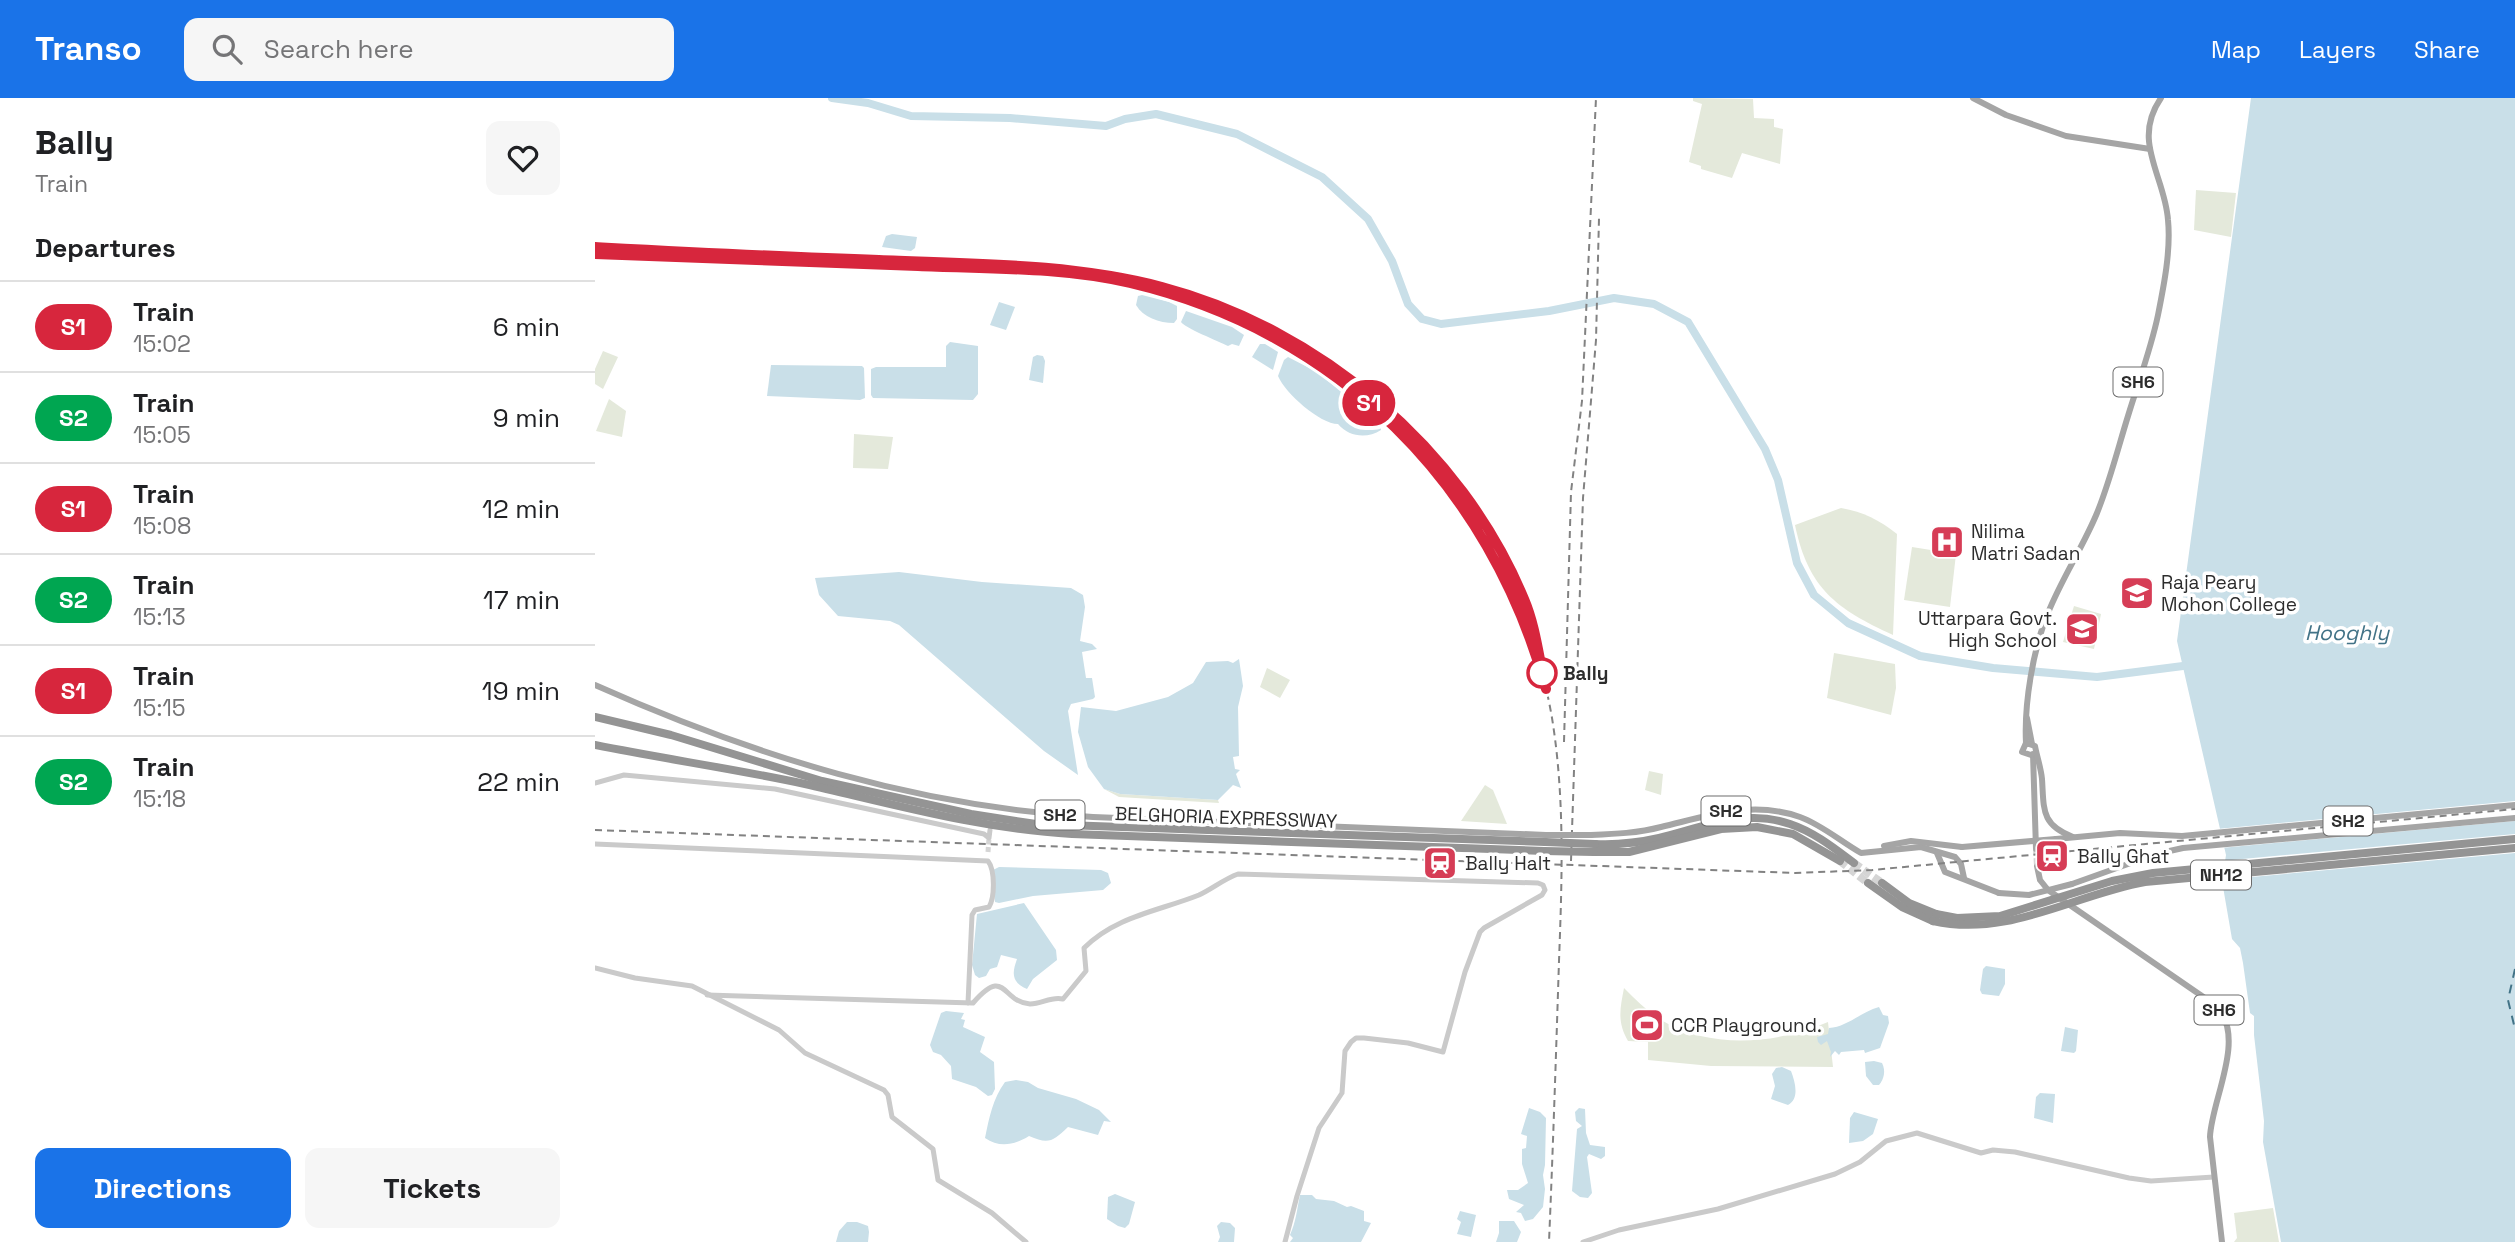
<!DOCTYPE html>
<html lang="en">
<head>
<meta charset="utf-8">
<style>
  :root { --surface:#fff; --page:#f6f6f6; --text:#202124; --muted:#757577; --line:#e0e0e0; --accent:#1a73e8 }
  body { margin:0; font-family:"Space Grotesk",sans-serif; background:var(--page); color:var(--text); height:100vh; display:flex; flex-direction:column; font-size:26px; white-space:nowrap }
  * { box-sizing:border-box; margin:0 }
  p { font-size:23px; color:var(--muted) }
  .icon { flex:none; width:38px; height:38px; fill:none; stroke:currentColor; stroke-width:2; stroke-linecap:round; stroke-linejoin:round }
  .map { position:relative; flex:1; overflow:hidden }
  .panel { display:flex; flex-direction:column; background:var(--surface); width:595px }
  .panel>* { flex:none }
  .badge { padding:0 14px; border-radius:23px; font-size:24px; line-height:46px }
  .map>.badge { position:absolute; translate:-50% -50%; box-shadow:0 0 0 4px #fff }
  h2 { padding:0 35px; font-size:26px; line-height:63px }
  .round { display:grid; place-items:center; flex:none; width:74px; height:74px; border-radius:14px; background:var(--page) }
  .headline { display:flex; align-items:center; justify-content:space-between; height:119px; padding:0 35px }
  h1 { font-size:33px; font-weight:800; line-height:52px }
  .action { display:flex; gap:14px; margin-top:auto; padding:14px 35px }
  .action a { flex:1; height:80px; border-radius:14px; background:var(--accent); color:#fff; font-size:28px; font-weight:800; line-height:80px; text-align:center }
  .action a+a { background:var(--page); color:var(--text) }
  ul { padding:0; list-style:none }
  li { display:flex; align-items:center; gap:21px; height:91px; padding:0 35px; border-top:2px solid var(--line) }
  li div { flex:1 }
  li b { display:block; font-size:26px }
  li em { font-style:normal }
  li .badge { min-width:77px; font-weight:700; text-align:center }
  header { display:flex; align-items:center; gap:42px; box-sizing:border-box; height:98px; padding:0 35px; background:var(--accent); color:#fff }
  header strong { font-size:33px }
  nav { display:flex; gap:38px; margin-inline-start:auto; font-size:24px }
  .search { width:490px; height:63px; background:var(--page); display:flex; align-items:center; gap:18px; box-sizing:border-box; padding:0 24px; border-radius:14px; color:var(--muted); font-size:26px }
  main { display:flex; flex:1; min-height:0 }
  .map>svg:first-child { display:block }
  .green { fill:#e4e9db }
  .water { fill:#c9dfe8 }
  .pier { fill:#fff }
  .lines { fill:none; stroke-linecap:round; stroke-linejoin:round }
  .river { stroke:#c9dfe8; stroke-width:8 }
  .ferry { stroke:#427387; stroke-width:2; stroke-dasharray:9 7; stroke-linecap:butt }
  .minor-tunnel { stroke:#d5d5d5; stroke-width:5; stroke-dasharray:5 2.5; stroke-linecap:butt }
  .major-tunnel { stroke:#d5d5d5; stroke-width:6; stroke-dasharray:6 3; stroke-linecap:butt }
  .highway-tunnel { stroke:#d5d5d5; stroke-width:8; stroke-dasharray:8 4; stroke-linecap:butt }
  .minor { stroke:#cacaca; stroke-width:5 }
  .major { stroke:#a5a5a5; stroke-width:6 }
  .highway { stroke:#949494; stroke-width:8 }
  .rail { stroke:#828282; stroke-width:2; stroke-dasharray:7 5; stroke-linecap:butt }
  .major-bridge { stroke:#a5a5a5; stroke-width:6 }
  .highway-bridge { stroke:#949494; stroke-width:8 }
  .line-casing { stroke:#fff; stroke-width:16 }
  .line { stroke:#d7263d; stroke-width:10 }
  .stop-dot { fill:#fff; stroke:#d7263d; stroke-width:3.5 }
  .labels { text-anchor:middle; stroke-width:7; stroke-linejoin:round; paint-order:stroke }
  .shield { fill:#fff; stroke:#6c6c6c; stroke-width:2 }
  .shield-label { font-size:18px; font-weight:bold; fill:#2d2d2d }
  .poi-label { font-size:19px; fill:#2d2d2d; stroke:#fff; text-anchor:start }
  .stop-label { font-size:19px; font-weight:bold; fill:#2d2d2d; stroke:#fff; text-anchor:start }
  .street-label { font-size:19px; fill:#2d2d2d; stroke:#fff }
  .water-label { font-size:21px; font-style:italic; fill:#427387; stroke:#fff }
</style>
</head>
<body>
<header>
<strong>Transo</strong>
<div class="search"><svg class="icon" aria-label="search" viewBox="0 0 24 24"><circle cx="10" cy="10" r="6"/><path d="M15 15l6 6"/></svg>Search here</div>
<nav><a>Map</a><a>Layers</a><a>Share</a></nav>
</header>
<main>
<section class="panel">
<div class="headline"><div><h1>Bally</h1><p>Train</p></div><a class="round"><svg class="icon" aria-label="heart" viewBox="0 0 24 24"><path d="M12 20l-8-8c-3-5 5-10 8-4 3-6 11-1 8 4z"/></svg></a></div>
<h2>Departures</h2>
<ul>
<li><span class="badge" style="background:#d7263d;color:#fff">S1</span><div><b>Train</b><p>15:02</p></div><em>6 min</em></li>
<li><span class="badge" style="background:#00a651;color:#fff">S2</span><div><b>Train</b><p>15:05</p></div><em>9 min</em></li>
<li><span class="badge" style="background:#d7263d;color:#fff">S1</span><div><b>Train</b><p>15:08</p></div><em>12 min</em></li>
<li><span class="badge" style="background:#00a651;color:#fff">S2</span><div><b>Train</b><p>15:13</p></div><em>17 min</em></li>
<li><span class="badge" style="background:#d7263d;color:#fff">S1</span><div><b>Train</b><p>15:15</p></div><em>19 min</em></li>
<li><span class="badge" style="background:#00a651;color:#fff">S2</span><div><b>Train</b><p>15:18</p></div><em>22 min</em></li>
</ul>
<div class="action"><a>Directions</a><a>Tickets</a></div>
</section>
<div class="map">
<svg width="1920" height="1144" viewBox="0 0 1920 1144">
  <rect width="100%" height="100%" fill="#fff"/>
  <g class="green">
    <path d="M1098 0 1158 1 1159 20 1179 21V29L1188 31 1185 66 1147 55 1137 80 1106 71V68L1094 64 1107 6 1098 3Z"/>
    <path d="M1601 92 1641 95 1636 139 1599 132Z"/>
    <path d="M8 253 23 259 8 291 0 286V271Z"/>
    <path d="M14 301 31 313 27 339 1 333Z"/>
    <path d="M259 336 298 339 293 371 258 370Z"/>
    <path d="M1246 410C1269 414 1284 422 1302 436L1298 537C1241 511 1213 490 1200 427Z"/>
    <path d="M1317 449 1361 456 1355 509 1309 502Z"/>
    <path d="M1479 508 1506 516 1499 551 1468 544Z"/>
    <path d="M1239 555 1300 566 1301 590 1296 617 1232 600Z"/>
    <path d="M672 570 695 582 685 600 665 589Z"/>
    <path d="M1054 673 1068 676 1066 697 1050 692Z"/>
    <path d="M890 687 898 692 912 726 866 723Z"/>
    <path d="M509 691 525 696 623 702 624 705 524 699Z"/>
    <path d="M1029 890C1041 902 1052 913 1066 922 1116 952 1182 946 1233 924L1238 969 1116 968 1053 962V944L1033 943C1022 924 1025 911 1029 890Z"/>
    <path d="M1678 1110 1684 1144H1639L1642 1140 1639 1115Z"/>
  </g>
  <g class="water">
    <path d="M1656 0H1920V1144H1686L1668 1044 1669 1023 1659 937V918L1655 915 1648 865 1645 850 1637 841 1627 783 1631 757 1582 543Z"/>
    <path d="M297 136 322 139 320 150 316 153 287 149 291 138Z"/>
    <path d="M547 197 574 204 582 208V221L579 225C564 225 548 219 541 207L543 198Z"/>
    <path d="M404 204 420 209 411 232 395 227Z"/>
    <path d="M591 213 637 229 649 237 644 248 637 246 633 248C623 243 590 230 586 224Z"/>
    <path d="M355 244 383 248V296L378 302 278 300 276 297V271L281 269H351V248Z"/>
    <path d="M665 246H670L683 254 678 272 657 259Z"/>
    <path d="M442 257 448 258 450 263 448 285 434 282 438 259Z"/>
    <path d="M693 259 722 274 786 327V332C772 341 754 339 743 326 725 326 690 295 683 278L689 262Z"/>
    <path d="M176 267 267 268 269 270 270 300 265 302 172 298Z"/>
    <path d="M304 474 387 484 476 490 488 497 490 509 485 543 497 546 502 551 487 554 491 580H497L500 599 498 601 476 606 473 613 483 677 449 653 304 527 295 523 243 518 224 497 220 480Z"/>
    <path d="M644 561 648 588 643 609 644 658 638 659 640 671 645 672 641 676 646 690 638 687 623 702 525 696 509 691 493 669 483 634 486 609 521 613 573 599 598 585 611 564 633 563 638 565Z"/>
    <path d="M404 769 506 772 513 775 516 785 508 792 438 798 404 805 400 804 397 775 398 772Z"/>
    <path d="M429 805 461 852 462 862 438 881 432 891C416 884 417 875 422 861L406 857 402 869 395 871 391 878 384 880 380 877 377 867 382 816Z"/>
    <path d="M1391 868 1410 871V886L1404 898 1387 896 1385 892 1388 871Z"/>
    <path d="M1284 909 1288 917 1293 918 1294 925 1285 950 1270 955 1269 952 1246 954 1244 957 1240 953 1235 959 1236 954 1232 943 1226 947 1223 944 1222 939 1233 936 1234 930C1252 929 1266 914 1284 909Z"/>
    <path d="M351 913 369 915 366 921 370 922 368 929 390 939 385 954 399 964 400 991 397 997 393 998 381 989 357 981 356 968 346 957 338 954 335 947 346 915Z"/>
    <path d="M1470 929 1483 932 1481 953 1479 955 1466 953Z"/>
    <path d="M1279 963 1287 965C1291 973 1289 981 1284 987H1278L1271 978 1270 964Z"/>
    <path d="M1187 969 1196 973C1200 984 1205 1000 1193 1007L1176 1001 1180 988 1177 976 1181 970Z"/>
    <path d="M421 982 433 984 443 990 481 1001 504 1012 516 1024 509 1023 503 1037 473 1029C458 1043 454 1047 434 1038 420 1047 404 1050 390 1040 394 1020 398 1000 410 984Z"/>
    <path d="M1445 995 1460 996 1458 1025 1439 1020 1441 999Z"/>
    <path d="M934 1010 945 1014 951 1020 950 1067 948 1077 950 1091 948 1109 938 1121 930 1123 926 1115 921 1114 929 1107 914 1101 912 1092H923L933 1085 927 1066V1051L931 1050 932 1038 926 1036Z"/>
    <path d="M984 1010 990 1011 991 1035 995 1047 1010 1049V1058L1006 1061 994 1056 992 1059 997 1095 993 1100 985 1099 977 1093 982 1031 987 1028 981 1023 980 1014Z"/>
    <path d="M1259 1014 1283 1021 1278 1036 1268 1043 1254 1045 1255 1020Z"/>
    <path d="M520 1096 540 1104 534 1126 530 1130 523 1128 512 1121 513 1099Z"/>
    <path d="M705 1097H717L721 1101 739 1103 752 1109 756 1108 769 1113V1123L776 1125 766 1144H695L698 1140 695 1137C701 1124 702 1111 705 1097Z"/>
    <path d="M865 1113 881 1117 876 1139 862 1136 866 1124 862 1121Z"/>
    <path d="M904 1123H919L926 1134 922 1144H901L904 1135Z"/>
    <path d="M252 1124H262L273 1128 274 1134 273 1144H241L244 1133Z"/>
    <path d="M626 1124 635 1125 640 1130 639 1144H623L625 1139 622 1128Z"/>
  </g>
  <g class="pier">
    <path d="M1920 703V723L1626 750 1622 731Z"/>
    <path d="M1920 736V755L1623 782 1626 763Z"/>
  </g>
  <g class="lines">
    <path class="river" d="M237 0 273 5 316 18 415 20 511 28 530 21 561 16 642 36 727 79 773 121 797 163 813 206 827 221 846 226 954 213 1019 200 1059 206 1093 224 1170 351 1183 382 1202 465 1219 497 1253 525 1325 558 1398 570 1502 579 1588 568"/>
    <path class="ferry" d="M1920 871 1913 902 1920 931"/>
    <path class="minor-tunnel" d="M393 754 394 740"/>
    <path class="major-tunnel" d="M1441 751 1442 768"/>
    <g class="highway-tunnel">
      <path d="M1245 763 1273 785"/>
      <path d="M1259 765 1287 785"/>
    </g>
    <g class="minor">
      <path d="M0 685 29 677 180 691 389 736 394 740 395 732"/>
      <path d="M0 746 393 763C400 772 400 799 394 809L380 812 377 817 373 905"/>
      <path d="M0 870 40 880 97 888 184 932 210 955 289 992 293 997 297 1019 338 1051 343 1082 397 1115 431 1144"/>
      <path d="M112 897 378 905C411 867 406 904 435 906 447 906 456 898 468 901L491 873 489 850C521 818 564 813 604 797 617 791 629 781 643 776L943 785 948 787 950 792 947 797 889 830 885 834 870 874 848 954 813 945 769 940H761L756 944 750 953 747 995 724 1030 702 1098 690 1144"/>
      <path d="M988 1144 1024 1132 1123 1111 1240 1076 1265 1064 1291 1043 1322 1035 1386 1055 1398 1052 1420 1054 1534 1080 1556 1083 1619 1079"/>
    </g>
    <g class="major">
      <path d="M1378 0 1411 17 1471 38 1555 51"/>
      <path d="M0 587C159 658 323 709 498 719L951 737"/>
      <path d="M1432 620 1437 646"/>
      <path d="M1431 645C1429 606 1438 551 1453 515 1467 480 1488 449 1502 415 1515 383 1523 350 1533 318 1543 285 1556 251 1563 217 1569 187 1576 152 1573 122 1570 78 1536 43 1566 0"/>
      <path d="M1438 656 1441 751"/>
      <path d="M1436 657 1427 654 1431 645 1440 648C1442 659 1446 670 1447 681 1449 712 1446 727 1478 739"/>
      <path d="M996 737C1020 736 1043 735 1066 729 1113 718 1157 702 1205 719 1227 727 1245 743 1266 755L1326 749 1360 759 1366 766 1369 780"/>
      <path d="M1461 741 1525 735 1587 738 1920 707"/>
      <path d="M1289 748 1316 743 1367 749"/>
      <path d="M1342 755 1350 774 1404 795"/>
      <path d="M1442 768 1445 782 1453 792 1604 896C1611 901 1619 906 1625 913 1649 944 1616 1005 1615 1039L1627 1144"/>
      <path d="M1477 786 1561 756 1588 750 1920 720"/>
    </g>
    <g class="highway">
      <path d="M0 619 76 637 227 683 376 716 441 726 950 744"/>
      <path d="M0 647C70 661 140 671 210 686 298 706 386 731 477 736L949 753"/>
      <path d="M1000 746C1021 747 1042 745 1064 740 1106 730 1150 710 1195 726 1219 734 1239 750 1259 765"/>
      <path d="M999 754H1034L1126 731 1162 729 1198 736 1245 763"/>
      <path d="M1273 785 1307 809 1338 823"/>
      <path d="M1287 785 1314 805 1341 816"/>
    </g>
    <g class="rail">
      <path d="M0 156 430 172C476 175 523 180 568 194 763 250 923 419 957 620 970 700 967 782 964 863 961 957 958 1050 954 1144"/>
      <path d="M969 644 976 394 987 303 1001 0"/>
      <path d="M0 732 1200 775 1277 772 1920 711"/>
      <path d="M976 763 988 400 1001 242 1004 120"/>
    </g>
    <g class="major-bridge">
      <path d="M951 737H996"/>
      <path d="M1367 749 1461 741"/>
      <path d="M1404 795 1434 797 1477 786"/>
    </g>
    <g class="highway-bridge">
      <path d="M950 744 1000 746"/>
      <path d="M949 753 999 754"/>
      <path d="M1341 816 1362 820 1405 818 1517 783 1558 775 1920 741"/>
      <path d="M1338 823C1413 840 1478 797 1550 784L1920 750"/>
    </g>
  </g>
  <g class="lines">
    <g class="line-casing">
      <path id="line" d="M0 149C95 154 189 159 284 162 379 166 475 165 567 189 723 230 867 350 929 501 941 529 944 561 951 591 895 386 743 234 535 185 466 169 393 171 323 168 215 164 108 160 0 156"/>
    </g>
    <use href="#line" class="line"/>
  </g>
  <defs>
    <g id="hospital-square" transform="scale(1.75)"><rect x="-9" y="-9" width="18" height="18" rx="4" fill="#d63d56" stroke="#fff"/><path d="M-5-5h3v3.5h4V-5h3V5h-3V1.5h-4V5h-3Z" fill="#fff"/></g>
    <g id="university-square" transform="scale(1.75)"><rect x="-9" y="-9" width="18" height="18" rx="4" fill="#d63d56" stroke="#fff"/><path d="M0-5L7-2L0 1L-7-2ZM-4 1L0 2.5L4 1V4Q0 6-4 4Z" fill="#fff"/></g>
    <g id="school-square" transform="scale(1.75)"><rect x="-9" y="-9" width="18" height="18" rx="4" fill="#d63d56" stroke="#fff"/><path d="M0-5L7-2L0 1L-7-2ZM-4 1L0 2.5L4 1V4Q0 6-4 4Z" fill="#fff"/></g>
    <g id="station-square" transform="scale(1.75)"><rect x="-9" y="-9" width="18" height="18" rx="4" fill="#d63d56" stroke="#fff"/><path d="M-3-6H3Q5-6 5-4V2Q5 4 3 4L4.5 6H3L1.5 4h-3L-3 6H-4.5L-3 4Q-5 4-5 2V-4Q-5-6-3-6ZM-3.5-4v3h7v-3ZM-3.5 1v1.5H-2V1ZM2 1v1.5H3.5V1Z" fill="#fff"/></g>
    <g id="stadium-square" transform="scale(1.75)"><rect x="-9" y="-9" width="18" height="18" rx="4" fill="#d63d56" stroke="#fff"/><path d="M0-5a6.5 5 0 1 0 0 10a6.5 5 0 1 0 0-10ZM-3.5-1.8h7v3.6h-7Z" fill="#fff"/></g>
  </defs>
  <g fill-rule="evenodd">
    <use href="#hospital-square" x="1352" y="444"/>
    <use href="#university-square" x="1542" y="495"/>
    <use href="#school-square" x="1487" y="531"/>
    <use href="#station-square" x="1457" y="758"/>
    <use href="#station-square" x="845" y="765"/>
    <use href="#stadium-square" x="1052" y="927"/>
  </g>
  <circle class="stop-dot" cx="947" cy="575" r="14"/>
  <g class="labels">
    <g class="shield">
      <rect x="1518.5" y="269.5" width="49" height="29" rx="5"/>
      <rect x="1106.5" y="698.5" width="49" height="29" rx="5"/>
      <rect x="440.5" y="702.5" width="49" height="29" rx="5"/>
      <rect x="1728.5" y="708.5" width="49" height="29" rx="5"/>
      <rect x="1596" y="762.5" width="60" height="29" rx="5"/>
      <rect x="1599.5" y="897.5" width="49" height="29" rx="5"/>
    </g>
    <g class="shield-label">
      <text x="1543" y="290">SH6</text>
      <text x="1131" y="719">SH2</text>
      <text x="465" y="723">SH2</text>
      <text x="1753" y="729">SH2</text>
      <text x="1626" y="783">NH12</text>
      <text x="1624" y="918">SH6</text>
    </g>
    <g class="poi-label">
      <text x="1376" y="440">Nilima<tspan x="1376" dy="22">Matri Sadan</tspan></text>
      <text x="1566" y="491">Raja Peary<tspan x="1566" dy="22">Mohon College</tspan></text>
      <text x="1462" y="527" text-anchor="end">Uttarpara Govt.<tspan x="1462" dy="22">High School</tspan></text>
      <text x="1482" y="765">Bally Ghat</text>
      <text x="870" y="772">Bally Halt</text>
      <text x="1076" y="934">CCR Playground.</text>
    </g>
    <g class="stop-label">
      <text x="968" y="582">Bally</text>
    </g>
    <g class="street-label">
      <text transform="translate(631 719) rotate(2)" y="7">BELGHORIA EXPRESSWAY</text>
    </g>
    <g class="water-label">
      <text x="1752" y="542">Hooghly</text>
    </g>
  </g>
</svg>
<b class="badge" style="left:774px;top:305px;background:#d7263d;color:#fff">S1</b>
</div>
</main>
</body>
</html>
